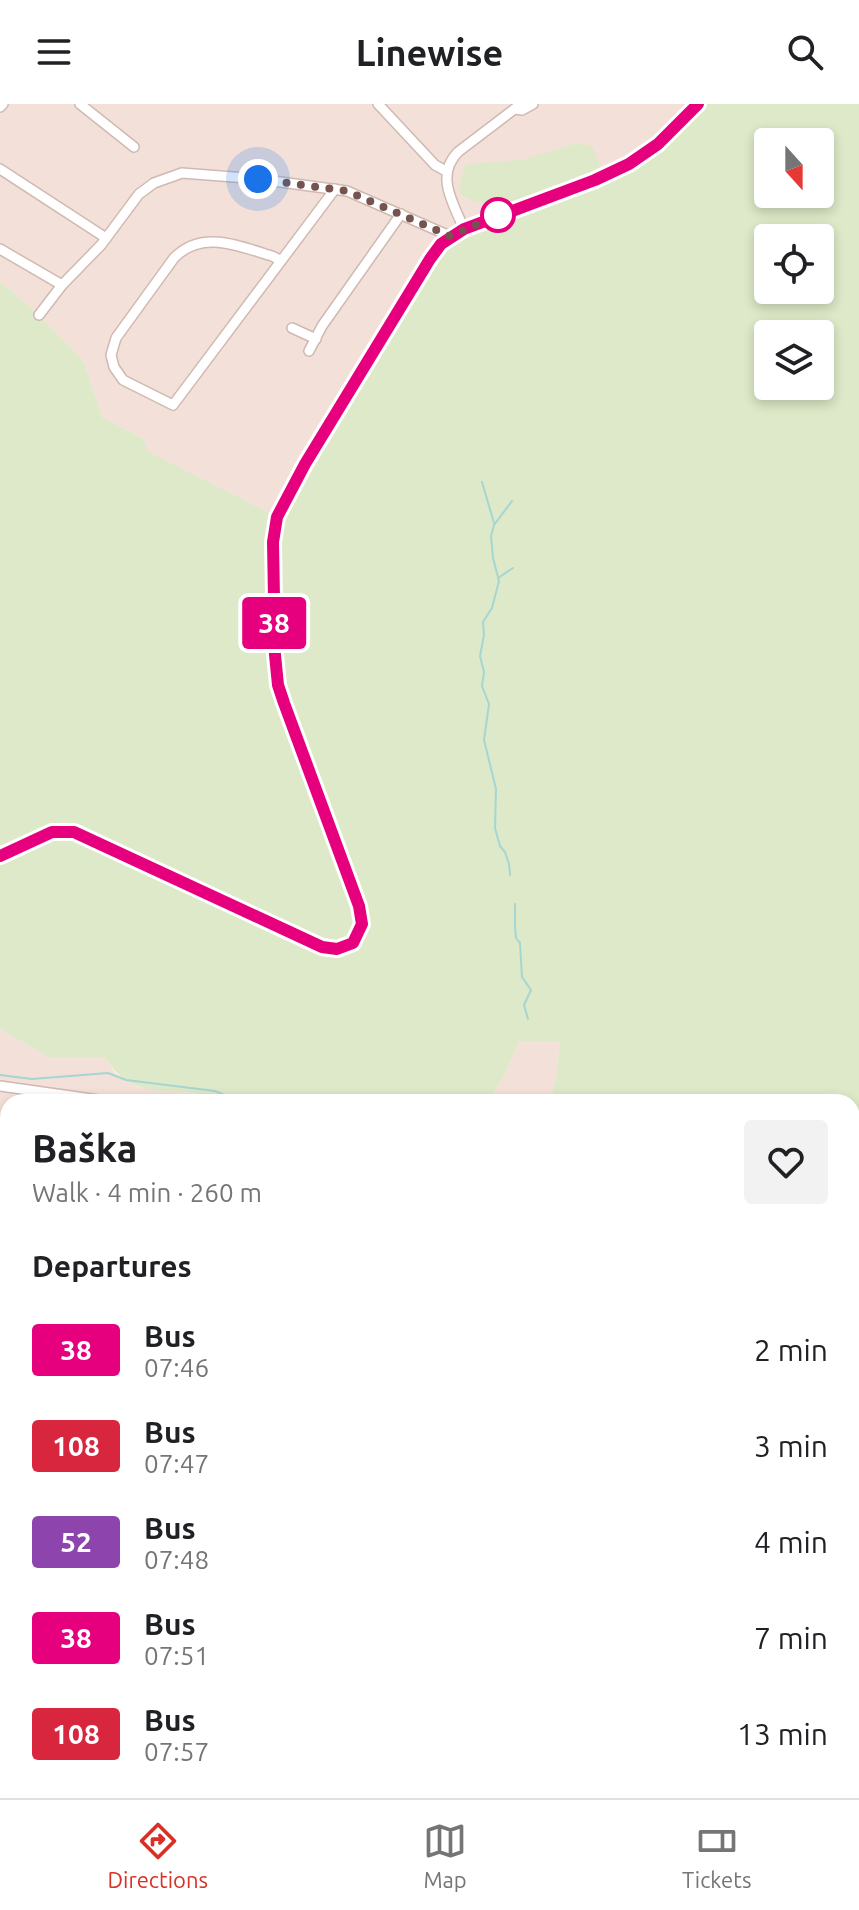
<!DOCTYPE html>
<html lang="en">
<head>
<meta charset="utf-8">
<style>
  :root { --surface:#fff; --page:#f2f2f2; --text:#202124; --muted:#757577; --line:#e0e0e0; --accent:#d93025 }
  body { margin:0; font-family:Ubuntu,sans-serif; background:var(--page); color:var(--text); height:100vh; display:flex; flex-direction:column; font-size:30px; white-space:nowrap }
  * { box-sizing:border-box; margin:0 }
  p { font-size:26px; color:var(--muted) }
  .icon { flex:none; width:44px; height:44px; fill:none; stroke:currentColor; stroke-width:2; stroke-linecap:round; stroke-linejoin:round }
  .map { position:relative; flex:1; overflow:hidden }
  .side { position:absolute; left:0px; top:990px; width:860px; height:704px; display:flex; flex-direction:column; background:var(--surface); border-radius:24px 24px 0 0; box-shadow:0 4px 12px #0003 }
  .side>* { flex:none }
  .badge { padding:0 16px; border-radius:6px; font-size:28px; line-height:52px }
  .needle { width:52px; rotate:159deg }
  .fabs { position:absolute; left:754px; top:24px; display:grid; gap:16px }
  .fabs a { display:grid; place-items:center; width:80px; height:80px; border-radius:8px; background:var(--surface); box-shadow:0 4px 12px #0003; font-size:40px }
  .you { position:absolute; width:40px; height:40px; margin:-20px; border:6px solid #fff; border-radius:50%; background:#1a73e8; box-shadow:0 0 0 12px #1a73e833 }
  .map>.badge { position:absolute; translate:-50% -50%; box-shadow:0 0 0 4px #fff }
  h2 { padding:0 32px; font-size:30px; line-height:72px }
  .round { display:grid; place-items:center; flex:none; width:84px; height:84px; border-radius:8px; background:var(--page) }
  .summary { display:flex; align-items:center; justify-content:space-between; height:136px; padding:0 32px }
  h1 { font-size:38px; font-weight:700; line-height:60px }
  ul { padding:0; list-style:none }
  li { display:flex; align-items:center; gap:24px; height:96px; padding:0 32px }
  li div { flex:1 }
  li b { display:block; font-size:30px }
  li em { font-style:normal }
  li .badge { min-width:88px; font-weight:700; text-align:center }
  header { display:flex; justify-content:space-between; align-items:center; height:104px; padding:0 32px; background:var(--surface); font-size:36px; font-weight:700 }
  .menu { display:flex; justify-content:space-around; align-items:center; height:112px; border-top:2px solid var(--line); background:var(--surface); font-size:22px; color:var(--muted) }
  .menu a { display:grid; justify-items:center; gap:4px }
  .menu .on { color:var(--accent) }
  .map>svg:first-child { display:block }
  .residential { fill:#f3e1d9 }
  .green { fill:#dde9c8; fill-rule:evenodd }
  .lines { fill:none; stroke-linecap:round; stroke-linejoin:round }
  .stream { stroke:#a5d6d2; stroke-width:2 }
  .minor-casing { stroke:#d0b9b2; stroke-width:12 }
  .minor { stroke:#fff; stroke-width:9 }
  .line-casing { stroke:#fff; stroke-width:18 }
  .line { stroke:#e6007e; stroke-width:12 }
  .walk { stroke:#76534e; stroke-width:8; stroke-dasharray:0 14.4 }
  .stop-dot { fill:#fff; stroke:#e6007e; stroke-width:4 }
</style>
</head>
<body>
<header><svg class="icon" aria-label="menu" viewBox="0 0 24 24"><path d="M4 6h16M4 12h16M4 18h16"/></svg>Linewise<svg class="icon" aria-label="search" viewBox="0 0 24 24"><circle cx="10" cy="10" r="6"/><path d="M15 15l6 6"/></svg></header>
<div class="map">
<svg width="859" height="1694" viewBox="0 0 859 1694">
  <rect width="100%" height="100%" fill="#fcf1ea"/>
  <g class="residential">
    <path d="M3 0H698L645 50 503 116 484 123 463 125 277 413 146 347 144 335 102 313 84 258 39 211 0 177V3Z"/>
    <path d="M0 925 48 953H105L115 969 138 983 214 992 226 998H8V1095L0 1094Z"/>
    <path d="M519 937H560L556 975 550 998H487L503 974Z"/>
    <path d="M852 1039 859 1042V1213L852 1211Z"/>
    <path d="M0 1373 8 1380V1540L0 1534Z"/>
    <path d="M239 1686H442L445 1694H247Z"/>
  </g>
  <g class="green">
    <path d="M698 0H859V1042L852 1039V998H550L556 975 560 937H519L503 974 487 998H226C182 976 136 1005 105 953H48L0 925V177L39 211 84 258 102 313 144 335 147 347 277 413 441 140 464 125 484 123 503 116 553 91 629 60ZM768 38H820V90H768ZM768 134H820V186H768ZM768 230H820V282H768Z"/>
    <path d="M578 39 592 42 601 64C566 78 494 117 461 90L459 81 466 60 522 56Z"/>
    <path d="M0 1094 8 1095V1380L0 1373Z"/>
    <path d="M852 1211 859 1213V1694H445L442 1686H852Z"/>
    <path d="M0 1534 8 1540V1686H239L247 1694H0Z"/>
  </g>
  <g class="lines">
    <g class="stream">
      <path d="M482 378 494 419"/>
      <path d="M498 474 513 464"/>
      <path d="M510 771 509 760 505 748 500 742 495 724 496 685 484 636 489 600 482 582 484 568 480 552 484 531 483 518 492 504 499 477 493 454 491 432 494 421 512 397"/>
      <path d="M515 800V822L516 834 520 839 522 873 531 886 524 901 528 915"/>
      <path d="M0 971 32 975 108 969 126 976 215 987 229 993 231 998"/>
      <path d="M852 1170 859 1171"/>
      <path d="M0 1380 8 1384"/>
      <path d="M449 1686 452 1694"/>
    </g>
    <g class="minor-casing">
      <g id="minor">
        <path d="M80 0 134 43"/>
        <path d="M378 0 435 61 446 67"/>
        <path d="M0 3 3 0"/>
        <path d="M515 5 522 6 533 0"/>
        <path d="M0 65 106 134"/>
        <path d="M464 125C453 99 435 71 458 48L521 0"/>
        <path d="M0 145 62 181"/>
        <path d="M280 156 272 152C238 142 202 125 174 154L116 234 111 251 114 263 123 276 173 301 335 85"/>
        <path d="M39 211 62 181 101 141 139 90 154 79 182 69 258 75 347 87 450 132"/>
        <path d="M292 224 316 235"/>
        <path d="M309 247 322 222 401 110"/>
        <path d="M0 752 52 728H74L322 843C351 850 367 830 359 802L284 599 278 581 275 551 273 438 277 413 305 360 430 155 441 140 464 125 595 76 629 60 658 40 698 0"/>
        <path d="M0 982 113 998"/>
        <path d="M852 1089 859 1092"/>
        <path d="M0 1198 8 1200"/>
        <path d="M0 1422 8 1429"/>
        <path d="M852 1632 859 1636"/>
        <path d="M377 1686 385 1694"/>
      </g>
    </g>
    <use href="#minor" class="minor"/>
  </g>
  <g class="lines">
    <g class="line-casing">
      <path id="line" d="M0 752 52 728H74L322 843 337 845 353 839 362 820 359 802 284 599 278 581 275 551 273 438 277 413 305 360 430 155 441 140 464 125 595 76 629 60 658 40 698 0"/>
    </g>
    <use href="#line" class="line"/>
    <path class="walk" d="M258 75 347 87 450 132 498 111"/>
  </g>
  <circle class="stop-dot" cx="498" cy="111" r="16"/>
</svg>
<div class="fabs">
<a><svg class="needle" viewBox="-14 -14 28 28"><path d="M0-13l5 13h-10z" fill="#e53935"/><path d="M0 13l5-13h-10z" fill="#757577"/></svg></a>
<a><svg class="icon" aria-label="locate" viewBox="0 0 24 24"><circle cx="12" cy="12" r="6"/><path d="M12 2v4M12 18v4M2 12h4M18 12h4"/></svg></a>
<a><svg class="icon" aria-label="layers" viewBox="0 0 24 24"><path d="M12 4l9 5-9 5-9-5zM3 14l9 5 9-5"/></svg></a>
</div>
<div class="you" style="left:258px;top:75px"></div>
<b class="badge" style="left:274px;top:519px;background:#e6007e;color:#fff">38</b>
<section class="side">
<div class="summary"><div><h1>Baška</h1><p>Walk · 4 min · 260 m</p></div><a class="round"><svg class="icon" aria-label="heart" viewBox="0 0 24 24"><path d="M12 20l-8-8c-3-5 5-10 8-4 3-6 11-1 8 4z"/></svg></a></div>
<h2>Departures</h2>
<ul>
<li><span class="badge" style="background:#e6007e;color:#fff">38</span><div><b>Bus</b><p>07:46</p></div><em>2 min</em></li>
<li><span class="badge" style="background:#d7263d;color:#fff">108</span><div><b>Bus</b><p>07:47</p></div><em>3 min</em></li>
<li><span class="badge" style="background:#8e44ad;color:#fff">52</span><div><b>Bus</b><p>07:48</p></div><em>4 min</em></li>
<li><span class="badge" style="background:#e6007e;color:#fff">38</span><div><b>Bus</b><p>07:51</p></div><em>7 min</em></li>
<li><span class="badge" style="background:#d7263d;color:#fff">108</span><div><b>Bus</b><p>07:57</p></div><em>13 min</em></li>
</ul>
</section>
</div>
<nav class="menu">
<a class="on"><svg class="icon" aria-label="directions" viewBox="0 0 24 24"><path d="M12 3l9 9-9 9-9-9zM9 14v-3h6M13 9l2 2-2 2"/></svg>Directions</a>
<a><svg class="icon" aria-label="map" viewBox="0 0 24 24"><path d="M3 6l6-2 6 2 6-2v14l-6 2-6-2-6 2zM9 4v14M15 6v14"/></svg>Map</a>
<a><svg class="icon" aria-label="tickets" viewBox="0 0 24 24"><path d="M3 7h18v10H3zM15 7v10"/></svg>Tickets</a>
</nav>
</body>
</html>
